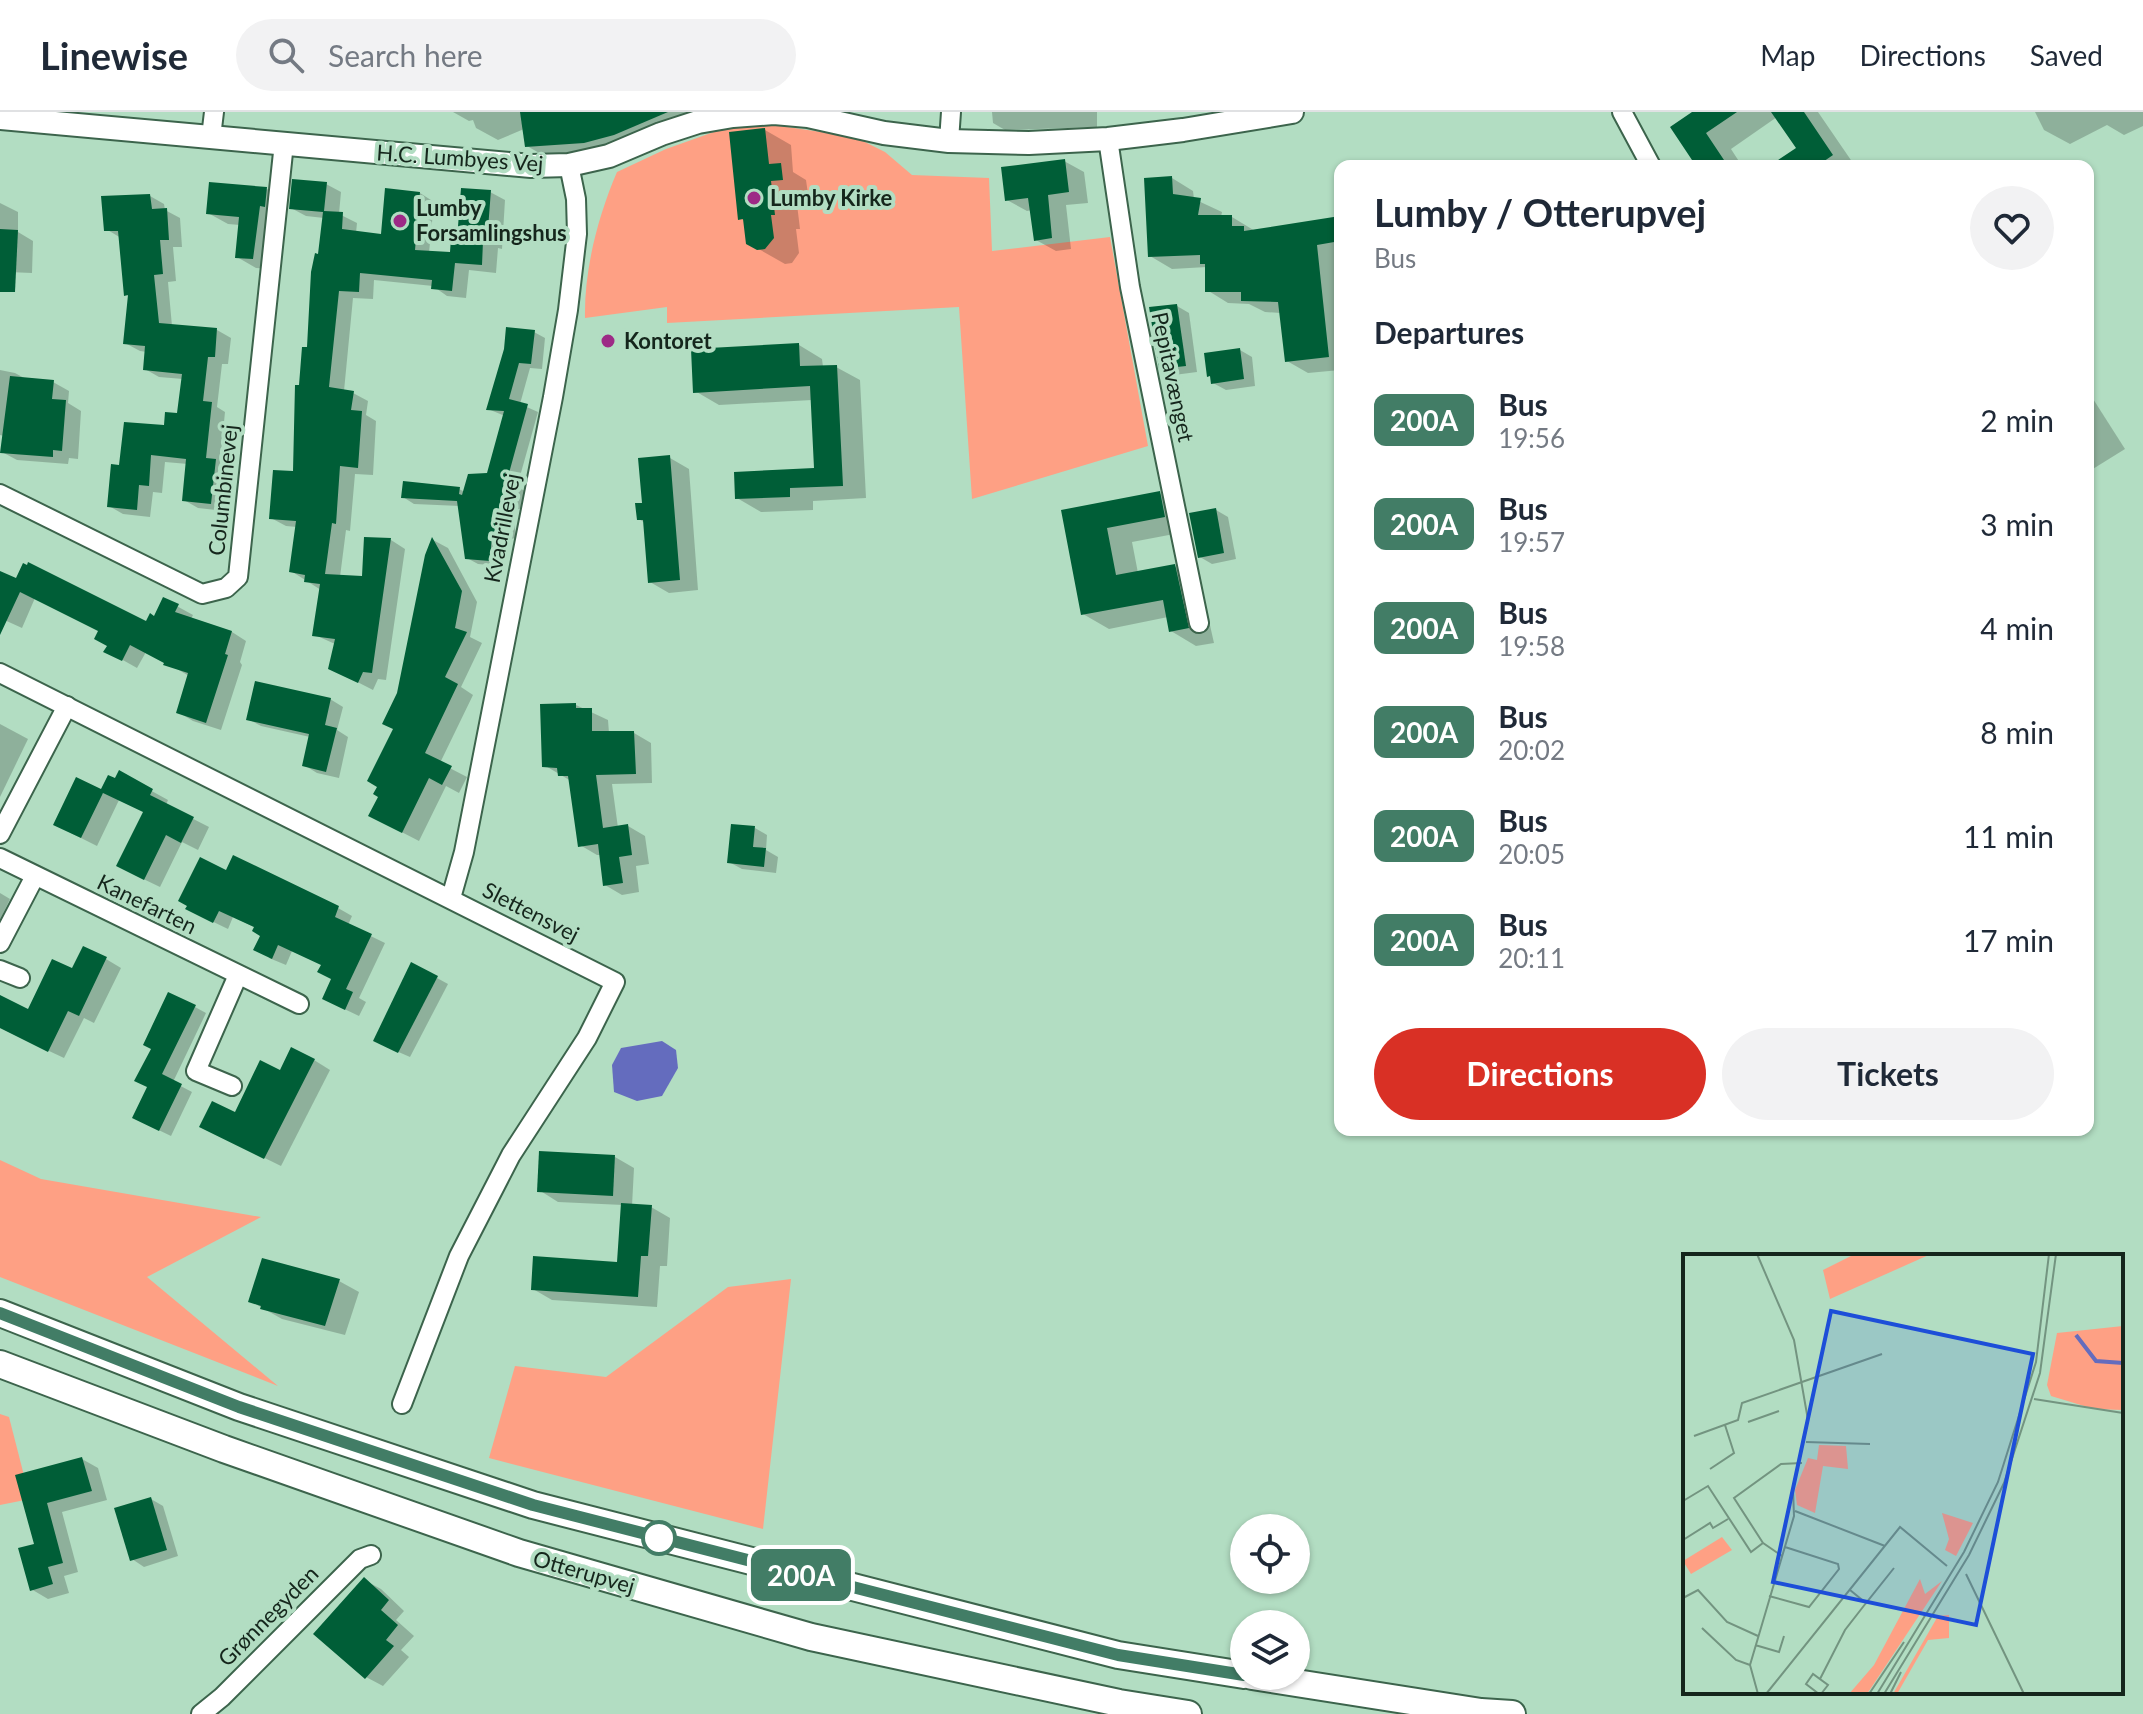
<!DOCTYPE html>
<html lang="en">
<head>
<meta charset="utf-8">
<style>
  :root { --surface:#fff; --page:#f2f2f3; --text:#1f2937; --muted:#747a83; --line:#e0e1e3; --accent:#d93025 }
  body { margin:0; font-family:Lato,sans-serif; background:var(--page); color:var(--text); height:100vh; display:flex; flex-direction:column; font-size:30px; white-space:nowrap }
  * { box-sizing:border-box; margin:0 }
  p { font-size:26px; color:var(--muted) }
  .icon { flex:none; width:44px; height:44px; fill:none; stroke:currentColor; stroke-width:2; stroke-linecap:round; stroke-linejoin:round }
  .map { position:relative; flex:1; overflow:hidden }
  .drawer { position:absolute; left:1334px; top:48px; width:760px; height:976px; display:flex; flex-direction:column; background:var(--surface); border-radius:16px; box-shadow:0 2px 6px #0004 }
  .drawer>* { flex:none }
  .badge { padding:0 16px; border-radius:12px; font-size:28px; line-height:52px }
  .controls { position:absolute; left:1230px; top:1402px; display:grid; gap:16px }
  .controls a { display:grid; place-items:center; width:80px; height:80px; border-radius:50%; background:var(--surface); box-shadow:0 2px 6px #0004; font-size:40px }
  .map>.badge { position:absolute; translate:-50% -50%; box-shadow:0 0 0 4px #fff }
  h2 { padding:0 40px; font-size:30px; line-height:72px }
  .round { display:grid; place-items:center; flex:none; width:84px; height:84px; border-radius:42px; background:var(--page) }
  .headline { display:flex; align-items:center; justify-content:space-between; height:136px; padding:0 40px }
  h1 { font-size:38px; font-weight:700; line-height:60px }
  .action { display:flex; gap:16px; margin-top:auto; padding:16px 40px }
  .action a { flex:1; height:92px; border-radius:48px; background:var(--accent); color:#fff; font-size:32px; font-weight:700; line-height:92px; text-align:center }
  .action a+a { background:var(--page); color:var(--text) }
  ul { padding:0; list-style:none }
  li { display:flex; align-items:center; gap:24px; height:104px; padding:0 40px }
  li div { flex:1 }
  li b { display:block; font-size:30px }
  li em { font-style:normal }
  li .badge { min-width:88px; font-weight:700; text-align:center }
  header { display:flex; align-items:center; gap:48px; box-sizing:border-box; height:112px; padding:0 40px; background:var(--surface); border-bottom:2px solid var(--line) }
  header strong { font-size:38px }
  nav { display:flex; gap:44px; margin-inline-start:auto; font-size:28px }
  .search { width:560px; height:72px; background:var(--page); display:flex; align-items:center; gap:20px; box-sizing:border-box; padding:0 28px; border-radius:44px; color:var(--muted); font-size:30px }
  .map>svg:first-child { display:block }
  .green { fill:#fea084 }
  .water { fill:#646cbe }
  .shadow { fill:#0003 }
  .building { fill:#005e37 }
  .lines { fill:none; stroke-linecap:round; stroke-linejoin:round }
  .minor-casing { stroke:#3c644c; stroke-width:22 }
  .tertiary-casing { stroke:#3c644c; stroke-width:26 }
  .secondary-casing { stroke:#3c644c; stroke-width:30 }
  .minor { stroke:#fff; stroke-width:18 }
  .tertiary { stroke:#fff; stroke-width:22 }
  .secondary { stroke:#fff; stroke-width:26 }
  .line-casing { stroke:#fff; stroke-width:18 }
  .line { stroke:#427d66; stroke-width:12 }
  .poi-dot { fill:#9d2a86; stroke:#b2ddc2; stroke-width:3 }
  .stop-dot { fill:#fff; stroke:#427d66; stroke-width:4 }
  .labels { text-anchor:middle; stroke-width:8; stroke-linejoin:round; paint-order:stroke }
  .street-label { font-size:22px; fill:#15261c; stroke:#b2ddc2 }
  .poi-label { font-size:22px; font-weight:bold; fill:#15261c; stroke:#b2ddc2; text-anchor:start }
  .inset-river { fill:none; stroke:#646cbe; stroke-width:4 }
  .inset-road { fill:none; stroke:#739480; stroke-width:2 }
  .view { fill:#1d4ed8; fill-opacity:0.15; stroke:#1d4ed8; stroke-width:4 }
  .inset-edge { fill:none; stroke:#15261c; stroke-width:4 }
</style>
</head>
<body>
<header>
<strong>Linewise</strong>
<div class="search"><svg class="icon" aria-label="search" viewBox="0 0 24 24"><circle cx="10" cy="10" r="6"/><path d="M15 15l6 6"/></svg>Search here</div>
<nav><a>Map</a><a>Directions</a><a>Saved</a></nav>
</header>
<div class="map">
<svg width="2143" height="1602" viewBox="0 0 2143 1602">
  <rect width="100%" height="100%" fill="#b2ddc2"/>
  <g class="green">
    <path d="M767 12 855 25 885 40 912 63 989 66 992 139 1110 125 1148 334 972 387 959 195 667 211V195L585 206C584 158 598 104 617 60L666 37 728 15Z"/>
    <path d="M0 1048 41 1067 261 1105 147 1165 278 1274 0 1165Z"/>
    <path d="M791 1167 763 1417 489 1346 515 1254 606 1265 728 1175Z"/>
    <path d="M0 1302 9 1305 30 1387 0 1393Z"/>
  </g>
  <path class="water" d="M662 929 676 938 678 956 662 984 637 989 614 980 612 953 621 936Z"/>
  <g class="shadow">
    <path d="M453 0H717L636 34 548 46 527 34 524 17 498 28 476 16 473 8 469 9Z"/>
    <path d="M992 0H1097V15L1005 18 993 11Z"/>
    <path d="M1695 0H1818L1855 54H1773L1799 36 1777 5 1731 37 1742 54H1698Z"/>
    <path d="M2035 0H2143V14L2124 23 2107 13 2070 32 2044 18Z"/>
    <path d="M765 18 791 33 793 60 806 68 808 82 796 84 800 117H796L799 141 792 151 785 152 748 131 745 109 740 106Z"/>
    <path d="M1064 49 1084 60 1088 91 1066 93 1071 137 1056 139 1036 128 1032 98 1027 99 1007 88Z"/>
    <path d="M1172 66 1193 79 1194 87 1222 100 1221 105H1232L1255 119 1340 106V145H1338L1340 258 1308 261 1287 249 1281 201 1265 200 1249 192 1228 191 1207 178V155L1172 157 1150 144Z"/>
    <path d="M326 72 341 80 339 102 357 111 356 121 383 124 420 81 434 90 429 141 452 142 490 80 505 88 502 137 498 136 496 161 469 158 466 186 447 184 433 174 374 168 373 187 353 186 344 279 353 281 368 289 366 303 376 309 373 363 355 362 350 419 346 418 340 465 364 466 366 427 391 428 405 437 386 568 378 567 373 578 330 556 335 532 315 523 321 478 291 459 297 415 286 414 271 406 295 361 301 275 309 237 324 106 306 104 291 96Z"/>
    <path d="M267 77 286 88 272 157 256 156 237 145 240 113 228 112 208 101Z"/>
    <path d="M150 84 164 92 165 98 180 106 182 135H173L176 169 168 170 172 214 217 218 231 226 228 252H222L217 295 225 300 220 351 229 357 225 399 198 396 184 388 188 352 165 350 162 381 153 380 150 405 123 402 109 394 121 355 179 303 183 267 159 265 145 257 147 240 140 239 125 231 130 185 125 182 121 126 106 117Z"/>
    <path d="M0 91 18 100V120L33 129 32 161 8 160 0 156Z"/>
    <path d="M1177 194 1189 201 1197 260 1174 263 1161 256Z"/>
    <path d="M534 220 545 226 542 257 530 256 520 292 538 300 517 375 525 379V396L513 398 516 426 502 428 500 454 478 452 467 446 460 394 414 392 403 385 459 377 465 380 489 363 505 304 488 297Z"/>
    <path d="M799 233 822 247 823 255H836L860 268 866 386 813 389V398L761 400 737 386 816 358 812 288 719 293 695 279Z"/>
    <path d="M1240 238 1252 245 1255 274 1226 278 1213 271 1212 266 1209 263Z"/>
    <path d="M0 258 15 261 26 267 53 270 69 279 68 291 81 299 78 347 69 346 68 352 17 348 2 340 4 324 0 323Z"/>
    <path d="M2088 279 2125 337 2088 360Z"/>
    <path d="M670 346 689 357 698 478 669 481 650 470 645 411 639 407 644 392Z"/>
    <path d="M1159 381 1185 396 1190 419 1132 430 1138 461 1174 454 1200 469 1214 531 1196 534 1171 519 1168 505 1109 517 1083 502 1063 399Z"/>
    <path d="M1216 398 1228 405 1236 447 1212 452 1200 445Z"/>
    <path d="M433 428 448 436 477 490 470 525 482 531 461 575 473 583 440 651 467 665 459 681 446 674 419 729 386 712 380 684Z"/>
    <path d="M0 461 147 511 155 506 164 487 193 503 191 507 232 520 246 529 240 550 242 553 221 618 193 609 178 600 189 564 167 551 146 540 137 556 121 547 100 519 35 486 22 516 0 506Z"/>
    <path d="M330 587 343 595 337 618 348 625 339 666 317 661 304 653 310 625 261 614 248 607Z"/>
    <path d="M576 593 608 608 609 621H634L651 631 652 671 612 672 618 716 628 714 645 724 649 752 636 754 639 780 622 783 605 773 601 743H597L580 733 571 669 544 653Z"/>
    <path d="M0 612 28 627 0 685Z"/>
    <path d="M119 661 168 688 166 693 209 715 198 738 182 730 160 775 135 763 145 700 119 688 97 734 71 721Z"/>
    <path d="M755 716 767 723 766 738 778 745 776 761 742 757 729 750Z"/>
    <path d="M234 746 338 796 352 804 348 813 385 831 359 886 366 890 359 904 338 894 333 867 323 853 292 839 286 853 269 846 263 823 256 816 233 805 228 817 201 804Z"/>
    <path d="M0 781 10 787 0 808Z"/>
    <path d="M106 847 121 856 94 911 84 906 64 946 0 916V885L29 899 73 859Z"/>
    <path d="M437 866 448 872 410 945 387 935Z"/>
    <path d="M195 895 206 901 173 970 192 980 171 1024 146 1012 149 975Z"/>
    <path d="M314 948 330 958 281 1054 218 1023 281 961Z"/>
    <path d="M615 1045 634 1056 632 1094 651 1095 670 1106 667 1154H660L657 1195 552 1188 533 1177 619 1152 623 1093 558 1090 539 1078Z"/>
    <path d="M263 1148 339 1169 359 1180 345 1223 282 1207 250 1189Z"/>
    <path d="M82 1347 98 1356 107 1388 62 1400 78 1460 64 1464 69 1481 48 1487 31 1477 36 1433 17 1364Z"/>
    <path d="M151 1387 163 1394 178 1444 144 1455 132 1447Z"/>
    <path d="M364 1468 381 1477 404 1499 396 1508 414 1524 401 1538 409 1545 383 1574 366 1565Z"/>
  </g>
  <g class="building">
    <path d="M520 0H668L614 23 584 31 525 35Z"/>
    <path d="M1692 0H1737L1706 21 1728 54H1696L1670 15Z"/>
    <path d="M1771 0H1804L1833 43 1817 54H1769L1796 36Z"/>
    <path d="M765 16 769 52 781 51 783 68 771 69 775 103H771L774 126 765 137 757 138 746 132 743 107 738 108 729 20Z"/>
    <path d="M1065 47 1069 80 1048 83 1052 126 1034 129 1028 86 1005 89 1001 55Z"/>
    <path d="M1172 64 1173 82 1201 86 1198 103H1232V114H1244V119L1340 104V129L1317 133 1329 245 1285 250 1278 190 1241 189V180H1205V152H1200V143L1148 145 1144 66Z"/>
    <path d="M292 67 327 70 324 99 343 100 342 117 381 122 385 76 420 80 415 138 450 140 451 126 457 127 461 76 491 78 487 130 483 129 482 153 455 151 452 179 431 177 432 168 360 161 359 180 339 179 329 275 354 279 351 298 362 299 358 356 340 354 336 412 332 411 325 462 362 464 364 425 391 426 372 561 363 560 358 571 328 557 335 527 312 524 320 472 304 470 305 463 289 460 296 409 269 407 273 358 293 359 295 273H299L302 235H307L311 160 315 141 318 142 323 100 289 97Z"/>
    <path d="M209 70 267 75 265 95 260 94 253 147 235 146 239 105 206 102Z"/>
    <path d="M150 82 152 97 167 96 169 128H160L163 162 154 163 159 211 217 216 215 245H208L203 289 212 290 206 346 216 347 211 392 182 389 186 347 151 343 149 374 139 373 137 398 107 395 111 352 119 353 124 310 164 313 165 300 177 301 182 262 143 258 145 234 123 232 128 183 124 184 118 119H104L101 84Z"/>
    <path d="M0 117 18 118 15 180H0Z"/>
    <path d="M1177 192 1186 254 1159 257 1149 195Z"/>
    <path d="M506 215 535 218 531 252 519 251 509 287 528 292 506 372 515 371 514 391 503 392 505 421 492 422 490 449 465 447 457 389 401 386 403 369 460 375 459 382 462 383 468 362 487 361 504 299 486 298 504 237Z"/>
    <path d="M799 231 800 254 837 253 843 374 790 376V385L735 387 734 360 814 356 810 274 693 281 691 237Z"/>
    <path d="M1240 236 1244 267 1211 272 1210 264 1207 265 1204 241Z"/>
    <path d="M10 264 54 268 52 287 66 288 62 339 53 338V345L0 341Z"/>
    <path d="M670 343 680 468 648 471 643 408H637L635 391H642L638 346Z"/>
    <path d="M1160 379 1165 405 1107 416 1116 463 1175 452 1189 516 1169 520 1163 488 1081 503 1061 398Z"/>
    <path d="M1216 396 1224 441 1198 446 1189 401Z"/>
    <path d="M432 425 462 479 455 516 467 520 445 565 458 572 425 641 452 654 442 673 429 666 402 721 368 704 378 685 373 682 377 675 367 669 393 617 382 612 397 581 425 443Z"/>
    <path d="M28 450 146 509 150 501 154 504 163 485 179 492 175 500 232 519 225 542 228 543 206 611 176 601 188 561 163 553 164 551 130 533 122 549 103 540 107 534 94 527 98 519 20 480 0 523V459L16 466 23 451 27 453Z"/>
    <path d="M255 569 331 586 325 613 337 616 326 660 302 654 309 622 246 608Z"/>
    <path d="M576 591V596H592V619H634L636 662 596 663 603 716 628 712 632 743 619 745 623 771 603 774 598 732 578 735 568 664H558L557 656 542 655 540 592Z"/>
    <path d="M119 658 153 677 150 683 194 705 181 731 166 723 144 768 116 754 143 700 103 681 81 726 53 713 76 665 101 677 108 663 115 666Z"/>
    <path d="M731 712 755 714 753 735 766 736 764 755 727 751Z"/>
    <path d="M233 743 339 794 335 805 372 822 346 877 353 880 345 898 322 887 331 867 317 860 321 853 278 833 272 847 253 838 260 824 252 819 254 815 219 799 213 811 185 797 187 794 178 789 200 745 226 758Z"/>
    <path d="M83 834 107 845 79 904 68 899 48 940 0 916V883L28 897 52 847 72 856Z"/>
    <path d="M411 850 438 864 398 941 373 929Z"/>
    <path d="M168 880 196 893 162 962 182 972 159 1019 132 1006 147 975 134 969 151 937 143 933Z"/>
    <path d="M291 935 315 947 264 1047 199 1015 212 989 235 1000 260 948 280 958Z"/>
    <path d="M539 1039 615 1043 613 1084 537 1080Z"/>
    <path d="M621 1091 652 1093 648 1144H641L638 1185 531 1178 533 1144 617 1150Z"/>
    <path d="M262 1146 340 1167 325 1214 260 1197 261 1194 248 1190Z"/>
    <path d="M82 1345 92 1379 47 1391 63 1451 48 1455 53 1472 30 1479 18 1436 34 1432 15 1363Z"/>
    <path d="M151 1385 167 1438 130 1449 114 1396Z"/>
    <path d="M364 1465 389 1488 381 1498 398 1513 386 1528 394 1534 365 1567 313 1522Z"/>
  </g>
  <g class="lines">
    <g class="minor-casing">
      <g id="minor">
        <path d="M1622 0 1651 54"/>
        <path d="M211 25 214 0"/>
        <path d="M1108 27 1130 175 1199 511"/>
        <path d="M949 29 951 0"/>
        <path d="M0 382 202 482 226 476 238 465 284 31"/>
        <path d="M0 561 615 870 587 926 511 1043 459 1144 402 1292"/>
        <path d="M0 722 67 594"/>
        <path d="M0 746 299 892"/>
        <path d="M451 786 464 740 553 285 568 198 577 122 576 87 569 53"/>
        <path d="M0 831 35 764"/>
        <path d="M0 858 20 866"/>
        <path d="M232 974 196 959 238 863"/>
        <path d="M201 1602 222 1585 360 1447 371 1443"/>
      </g>
    </g>
    <g class="tertiary-casing">
      <path id="tertiary" d="M0 6 531 54 569 53 609 44 661 22 698 10 733 4 774 1 808 4 884 21 949 29 1029 31 1108 27 1183 18 1292 0"/>
    </g>
    <g class="secondary-casing">
      <g id="secondary">
        <path d="M0 1201 239 1295 533 1393 1118 1543 1244 1563"/>
        <path d="M0 1252 224 1337 519 1441 811 1525 1119 1591 1188 1602"/>
        <path d="M1252 1564 1481 1600 1512 1602"/>
      </g>
    </g>
    <use href="#minor" class="minor"/>
    <use href="#tertiary" class="tertiary"/>
    <use href="#secondary" class="secondary"/>
  </g>
  <g class="lines">
    <g class="line-casing">
      <path id="line" d="M0 1201 239 1295 533 1393 1118 1543 1244 1563"/>
    </g>
    <use href="#line" class="line"/>
  </g>
  <g class="poi-dot">
    <circle cx="754" cy="86" r="8"/>
    <circle cx="400" cy="109" r="8"/>
    <circle cx="608" cy="229" r="8"/>
  </g>
  <circle class="stop-dot" cx="659" cy="1426" r="16"/>
  <g class="labels">
    <g class="street-label">
      <text transform="translate(460 46) rotate(4)" y="8">H.C. Lumbyes Vej</text>
      <text transform="translate(1173 265) rotate(78)" y="8">Pepitavænget</text>
      <text transform="translate(223 378) rotate(-84)" y="8">Columbinevej</text>
      <text transform="translate(502 416) rotate(-79)" y="8">Kvadrillevej</text>
      <text transform="translate(147 792) rotate(26)" y="8">Kanefarten</text>
      <text transform="translate(531 800) rotate(27)" y="8">Slettensvej</text>
      <text transform="translate(584 1460) rotate(16)" y="8">Otterupvej</text>
      <text transform="translate(268 1504) rotate(-45)" y="8">Grønnegyden</text>
    </g>
    <g class="poi-label">
      <text x="770" y="94">Lumby Kirke</text>
      <text x="416" y="104">Lumby<tspan x="416" dy="25">Forsamlingshus</tspan></text>
      <text x="624" y="237">Kontoret</text>
    </g>
  </g>
  <g transform="translate(1683 1142)">
    <rect width="440" height="440" fill="#b2ddc2"/>
    <path d="M172 0H248L147 45 140 16ZM440 72V156L411 155 368 142 364 131 374 79ZM136 191 163 192 165 215 140 212 132 259 114 251 112 236 125 204 134 206ZM259 259 290 269 273 302 262 296 266 285ZM39 283 49 296 8 320 0 307ZM237 325 242 340 259 327 184 440H166L191 411ZM266 361V384L245 386 214 440H210L255 362Z" fill="#fea084"/>
    <path class="inset-river" d="M393 81 413 107 440 109"/>
    <path class="inset-road" d="M74 0 111 86 125 166 110 235 111 262 67 411 75 440M351 145 440 159M65 168 96 157M11 182 55 166 59 149 199 100M123 188 187 190M27 215 51 199 42 171M0 247 25 232 68 298 80 289 99 302M112 257 202 292M80 289 51 244 98 210 119 209M0 293V286L27 269 30 274 45 265M283 320 341 440M167 336 183 349 211 314M86 342 126 353 156 315 155 310 102 293M0 344 15 336 44 368 75 382M19 374 53 406 67 411M72 391 96 398 101 382M137 425 162 376 183 349M83 440 217 273 264 312M136 440 123 430 130 420 145 431 138 440M186 440 221 388M194 440 281 298 315 228 353 108 366 0M201 440 286 301 321 229 357 119 373 0M207 440 218 418"/>
    <path class="view" d="M148 57 350 100 293 371 90 328Z"/>
    <rect width="440" height="440" class="inset-edge"/>
  </g>
</svg>
<div class="controls">
<a><svg class="icon" aria-label="locate" viewBox="0 0 24 24"><circle cx="12" cy="12" r="6"/><path d="M12 2v4M12 18v4M2 12h4M18 12h4"/></svg></a>
<a><svg class="icon" aria-label="layers" viewBox="0 0 24 24"><path d="M12 4l9 5-9 5-9-5zM3 14l9 5 9-5"/></svg></a>
</div>
<b class="badge" style="left:801px;top:1463px;background:#427d66;color:#fff">200A</b>
<section class="drawer">
<div class="headline"><div><h1>Lumby / Otterupvej</h1><p>Bus</p></div><a class="round"><svg class="icon" aria-label="heart" viewBox="0 0 24 24"><path d="M12 20l-8-8c-3-5 5-10 8-4 3-6 11-1 8 4z"/></svg></a></div>
<h2>Departures</h2>
<ul>
<li><span class="badge" style="background:#427d66;color:#fff">200A</span><div><b>Bus</b><p>19:56</p></div><em>2 min</em></li>
<li><span class="badge" style="background:#427d66;color:#fff">200A</span><div><b>Bus</b><p>19:57</p></div><em>3 min</em></li>
<li><span class="badge" style="background:#427d66;color:#fff">200A</span><div><b>Bus</b><p>19:58</p></div><em>4 min</em></li>
<li><span class="badge" style="background:#427d66;color:#fff">200A</span><div><b>Bus</b><p>20:02</p></div><em>8 min</em></li>
<li><span class="badge" style="background:#427d66;color:#fff">200A</span><div><b>Bus</b><p>20:05</p></div><em>11 min</em></li>
<li><span class="badge" style="background:#427d66;color:#fff">200A</span><div><b>Bus</b><p>20:11</p></div><em>17 min</em></li>
</ul>
<div class="action"><a>Directions</a><a>Tickets</a></div>
</section>
</div>
</body>
</html>
